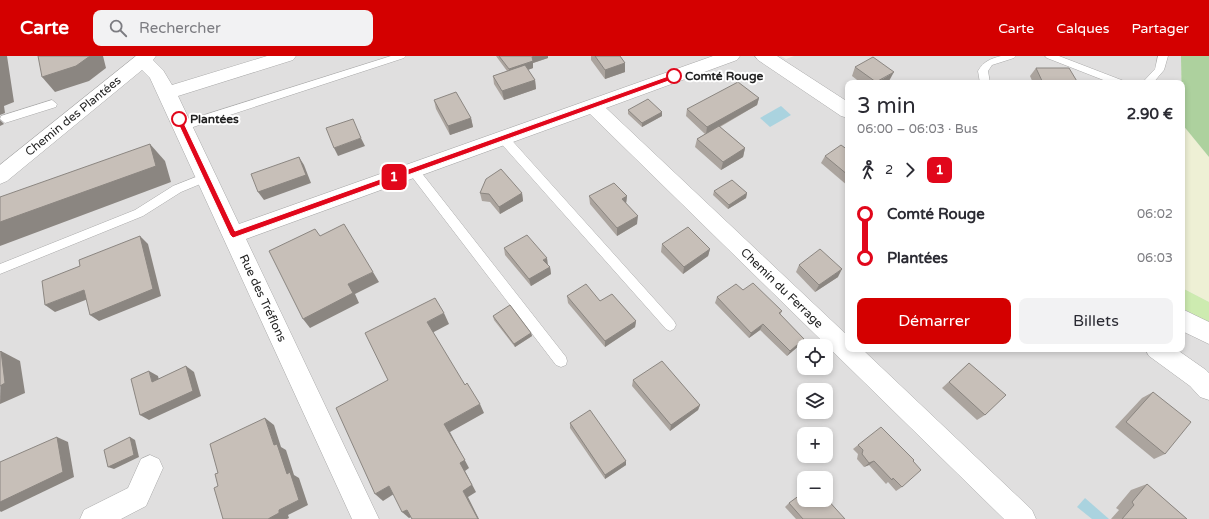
<!DOCTYPE html>
<html lang="fr">
<head>
<meta charset="utf-8">
<style>
  :root { --surface:#fff; --page:#f2f2f3; --text:#2b2b33; --muted:#7c7c81; --accent:#d40000 }
  body { margin:0; font-family:"Varela Round",sans-serif; background:var(--page); color:var(--text); height:100vh; display:flex; flex-direction:column; font-size:15px; white-space:nowrap }
  * { box-sizing:border-box; margin:0 }
  p { font-size:13px; color:var(--muted) }
  .icon { flex:none; width:22px; height:22px; fill:none; stroke:currentColor; stroke-width:2; stroke-linecap:round; stroke-linejoin:round }
  .map { position:relative; flex:1; overflow:hidden }
  .drawer { position:absolute; left:845px; top:24px; width:340px; height:272px; display:flex; flex-direction:column; background:var(--surface); border-radius:8px; box-shadow:0 2px 6px #0003 }
  .drawer>* { flex:none }
  .badge { padding:0 8px; border-radius:6px; font-size:14px; line-height:26px }
  .tools { position:absolute; left:797px; top:283px; display:grid; gap:8px }
  .tools a { display:grid; place-items:center; width:36px; height:36px; border-radius:8px; background:var(--surface); box-shadow:0 2px 6px #0003; font-size:20px }
  .map>.badge { position:absolute; translate:-50% -50%; box-shadow:0 0 0 2px #fff }
  .legs { display:flex; align-items:center; gap:6px; height:44px; padding:0 12px; font-size:13px }
  .legs p { margin-inline-start:auto }
  .head { display:flex; align-items:center; justify-content:space-between; height:68px; padding:0 12px }
  h1 { font-size:22px; font-weight:600; line-height:30px }
  .action { display:flex; gap:8px; margin-top:auto; padding:8px 12px }
  .action a { flex:1; height:46px; border-radius:8px; background:var(--accent); color:#fff; font-size:16px; font-weight:600; line-height:46px; text-align:center }
  .action a+a { background:var(--page); color:var(--text) }
  ul { padding:0 12px; list-style:none }
  li { display:flex; align-items:center; gap:14px; height:44px; font-size:15px }
  li i { display:grid; place-items:center; width:6px; height:100%; margin:0 5px; background:currentColor }
  li i::after { content:''; width:10px; height:10px; margin:-5px; border:3px solid; border-radius:50%; background:var(--surface) }
  li p { margin-inline-start:auto }
  li:first-child i { background:linear-gradient(#0000 50%,currentColor 0) }
  li:last-child i { background:linear-gradient(currentColor 50%,#0000 0) }
  header { display:flex; align-items:center; gap:24px; box-sizing:border-box; height:56px; padding:0 20px; background:var(--accent); color:#fff }
  header strong { font-size:19px }
  nav { display:flex; gap:22px; margin-inline-start:auto; font-size:14px }
  .search { width:280px; height:36px; background:var(--page); display:flex; align-items:center; gap:10px; box-sizing:border-box; padding:0 14px; border-radius:8px; color:var(--muted); font-size:15px }
  .map>svg:first-child { display:block }
  .residential { fill:#e0dfdf; fill-rule:evenodd }
  .farmland { fill:#eef0d5 }
  .grass { fill:#cdebb0 }
  .forest { fill:#add19e }
  .water { fill:#aad3df }
  .lines { fill:none; stroke-linecap:round; stroke-linejoin:round }
  .service-casing { stroke:#a9a9a9; stroke-width:1 }
  .minor-casing { stroke:#a9a9a9; stroke-width:1 }
  .service { fill:#fff; fill-rule:evenodd }
  .minor { fill:#fff; fill-rule:evenodd }
  .wall { fill:#aba49e }
  .shaded-wall { fill:#8b8681 }
  .building { fill:#c7bfb8; stroke:#8b8681 }
  .line-1 { fill:#e1071b; stroke:#fff }
  .stop-1-dot { fill:#fff; stroke:#e1071b; stroke-width:2 }
  .labels { text-anchor:middle; stroke-width:4; stroke-linejoin:round; paint-order:stroke }
  .stop-label { font-size:12px; font-weight:bold; fill:#222; stroke:#fff; text-anchor:start }
  .street-label { font-size:12px; fill:#222; stroke:#fff }
</style>
</head>
<body>
<header>
<strong>Carte</strong>
<div class="search"><svg class="icon" aria-label="search" viewBox="0 0 24 24"><circle cx="10" cy="10" r="6"/><path d="M15 15l6 6"/></svg>Rechercher</div>
<nav><a>Carte</a><a>Calques</a><a>Partager</a></nav>
</header>
<div class="map">
<svg width="1209" height="463" viewBox="0 0 1209 463">
  <rect width="100%" height="100%" fill="#f2efe9"/>
  <path class="residential" d="M0 0H781L786 3 794 0H1181V27H848V293H1182V232L1209 246V463H0ZM804 290H826V312H804ZM804 334H826V356H804ZM804 378H826V400H804ZM804 422H826V444H804Z"/>
  <path class="farmland" d="M1182 68 1209 101V246L1182 232Z"/>
  <path class="grass" d="M1182 232 1209 246V268L1182 252Z"/>
  <path class="forest" d="M1181 0H1209V101L1182 68Z"/>
  <g class="water">
    <path d="M781 50 791 59 770 71 760 62Z"/>
    <path d="M1085 442 1109 463H1092L1077 451Z"/>
  </g>
  <g class="lines">
    <g class="service-casing">
      <g id="service">
        <path d="M391 0H406L404 2 187 73H179L178 70 179 67Z"/>
        <path d="M1001 0H1016L1014 2 992 9 988 15 990 27H980L978 15C984 5 990 3 1001 0Z"/>
        <path d="M1045 0H1059L1124 25 1126 27H1111L1047 2Z"/>
        <path d="M1158 0H1168L1164 14 1153 27H1142L1155 13Z"/>
        <path d="M52 44 57 48 56 51 5 67 0 63 1 60Z"/>
        <path d="M503 78 507 79 674 265 676 269 674 273 670 275 666 273 499 85 498 82 499 79Z"/>
        <path d="M413 110 417 111 566 301 567 305 566 309 561 311 556 309 409 117 408 114 409 111Z"/>
        <path d="M206 117 210 118 211 121 210 124 181 136 143 160 0 218V208L135 154 173 130Z"/>
      </g>
    </g>
    <g class="minor-casing">
      <g id="minor">
        <path d="M136 0H156L153 4 163 14 172 29 267 0H296L293 4 178 40 239 168 713 0H740L737 4 606 52 848 280V293H862L1032 454 1036 463H1004L590 58 246 183 379 463H352L150 22 142 14 7 125 0 128V109Z"/>
        <path d="M755 0H777L848 46V62L841 60 758 4Z"/>
        <path d="M1182 253 1209 266V288L1182 275Z"/>
        <path d="M1145 293H1176L1206 314 1209 317V344L1200 341 1190 330 1149 300Z"/>
        <path d="M150 399 159 403 163 412 146 450 121 463H80L84 454 128 432 141 403Z"/>
      </g>
    </g>
    <use href="#service" class="service"/>
    <use href="#minor" class="minor"/>
  </g>
  <g class="wall">
    <path d="M496 0H548V2L533 7V12L528 14 535 24 536 33 504 44 494 28 493 20 507 15Z"/>
    <path d="M591 0H620L625 7V16L605 23 591 4Z"/>
    <path d="M855 11 889 25 886 27H861L852 20Z"/>
    <path d="M1036 12 1078 27H1033L1030 20Z"/>
    <path d="M759 42 757 49 720 71 745 92 743 101 721 114 695 91 697 83 705 78 686 60 687 53Z"/>
    <path d="M434 44 471 62 473 71 450 79 436 53Z"/>
    <path d="M628 54 662 56V60L642 71 628 58Z"/>
    <path d="M848 94V130L821 107 825 100Z"/>
    <path d="M714 135 747 137 746 142 728 153 713 139Z"/>
    <path d="M480 137H522L523 145 500 158 490 146 482 145Z"/>
    <path d="M589 140H627L626 147 637 168 617 180 590 148Z"/>
    <path d="M662 188 710 193 708 200 683 218 661 196Z"/>
    <path d="M504 192 548 209 550 211 551 218 531 230 505 199Z"/>
    <path d="M799 209 838 221 815 236 796 216Z"/>
    <path d="M743 234 782 255 780 259 804 283 801 288 787 300 760 274 749 282 715 247 717 241Z"/>
    <path d="M567 240 600 245 636 265 635 271 605 291 568 247Z"/>
    <path d="M493 260 531 277 532 280 515 291 494 264Z"/>
    <path d="M878 293H884L881 296Z"/>
    <path d="M969 307 985 359 977 364 942 332Z"/>
    <path d="M633 324 700 349 698 354 670 375 632 330Z"/>
    <path d="M1153 336 1165 398 1154 403 1115 371 1142 342Z"/>
    <path d="M570 367 626 405V409L605 423 570 372Z"/>
    <path d="M858 389 913 405 902 431 896 435 888 426 886 428 869 409 864 411 857 403 858 398 853 393Z"/>
    <path d="M1147 428 1187 463H1111L1119 454 1116 452 1131 434Z"/>
    <path d="M789 447 845 463H796L785 451Z"/>
  </g>
  <g class="shaded-wall">
    <path d="M0 0H7L14 46 4 50 5 57 0 59Z"/>
    <path d="M90 0H103L106 12 89 25 55 36 42 21Z"/>
    <path d="M535 0H548V2L533 7 532 1Z"/>
    <path d="M533 5V12L510 20 509 13Z"/>
    <path d="M625 7V16L605 23V14Z"/>
    <path d="M894 16 889 25 886 27H876Z"/>
    <path d="M535 24 536 33 504 44 502 35Z"/>
    <path d="M759 42 757 49 706 78 707 71Z"/>
    <path d="M662 56V60L642 71V67Z"/>
    <path d="M471 62 473 71 450 79 448 70Z"/>
    <path d="M0 64 4 68 0 70Z"/>
    <path d="M361 82 365 90 338 100 334 92Z"/>
    <path d="M150 88 165 105 171 126 0 190V166Z"/>
    <path d="M745 92 743 101 721 114 723 106Z"/>
    <path d="M299 101 304 109 311 127 264 144 258 136Z"/>
    <path d="M522 137 523 145 500 158 499 151Z"/>
    <path d="M747 137 746 142 728 153 729 149Z"/>
    <path d="M627 140 626 148 622 143Z"/>
    <path d="M638 160 637 168 617 180V172Z"/>
    <path d="M140 180 148 188 161 240 99 265 90 259Z"/>
    <path d="M710 193 708 200 683 218 684 211Z"/>
    <path d="M547 202 548 209 543 204Z"/>
    <path d="M550 211 551 218 531 230 529 223Z"/>
    <path d="M842 213 838 221 815 236 819 229Z"/>
    <path d="M373 216 379 226 355 238 359 247 310 272 303 263 348 228Z"/>
    <path d="M84 234 93 241 55 256 45 249Z"/>
    <path d="M444 257 449 268 432 277 427 266Z"/>
    <path d="M636 265 635 271 605 291V285Z"/>
    <path d="M763 268 760 274 749 282 751 277Z"/>
    <path d="M531 277 532 280 515 291 514 288Z"/>
    <path d="M804 283 801 288 787 300 790 295Z"/>
    <path d="M1 295 20 305 25 337 0 348Z"/>
    <path d="M186 310 194 316 201 340 149 364 140 359Z"/>
    <path d="M149 315 158 320 161 332 152 326Z"/>
    <path d="M480 348 484 357 450 376 469 412 465 415 476 436 468 441 479 463H478L463 435 444 368Z"/>
    <path d="M700 349 698 354 670 375 671 369Z"/>
    <path d="M265 362 274 369 281 391 286 394 294 419 299 422 308 449 288 459 289 462 287 463H268L279 454 287 418 274 389Z"/>
    <path d="M57 381 68 386 74 421 1 456 0 455V446Z"/>
    <path d="M130 381 135 384 139 401 114 413 108 411Z"/>
    <path d="M626 405V409L605 423V419Z"/>
    <path d="M874 405 869 409 864 411 869 407Z"/>
    <path d="M389 430 397 436 383 445 375 438Z"/>
    <path d="M407 454 414 460 409 462 402 456Z"/>
  </g>
  <g class="building">
    <path d="M38 0H90L76 10 42 21Z"/>
    <path d="M499 0H535L532 1 533 5 509 13Z"/>
    <path d="M595 0H620L625 7 605 14Z"/>
    <path d="M873 1 894 16 876 26 855 11Z"/>
    <path d="M525 9 535 24 502 35 493 20Z"/>
    <path d="M1036 12H1069L1078 27H1043Z"/>
    <path d="M738 26 759 42 707 71 687 53Z"/>
    <path d="M456 36 471 62 448 70 434 44Z"/>
    <path d="M648 43 662 56 642 67 628 54Z"/>
    <path d="M353 63 361 82 334 92 326 72Z"/>
    <path d="M719 70 745 92 723 106 697 83Z"/>
    <path d="M150 88 156 110 0 166V141Z"/>
    <path d="M841 89 848 94V119L825 100Z"/>
    <path d="M299 101 306 119 258 136 251 118Z"/>
    <path d="M501 113 522 137 499 151 489 138 480 137 486 123Z"/>
    <path d="M732 124 747 137 729 149 714 135Z"/>
    <path d="M614 127 627 140 622 143 638 160 617 172 589 140Z"/>
    <path d="M344 168 373 216 348 228 353 237 303 263 269 195 315 173 320 180Z"/>
    <path d="M688 171 710 193 684 211 662 188Z"/>
    <path d="M527 179 547 202 543 204 550 211 529 223 504 192Z"/>
    <path d="M140 180 153 233 90 259 84 234 45 249 42 225 80 210 79 204Z"/>
    <path d="M820 193 842 213 819 229 799 209Z"/>
    <path d="M753 227 782 255 779 257 804 283 790 295 763 268 751 277 717 241 736 228 743 234Z"/>
    <path d="M586 228 600 245 612 238 636 265 605 285 567 240Z"/>
    <path d="M435 242 444 257 427 266 465 329 467 327 480 348 444 368 465 404 460 407 472 429 463 435 478 463H412L407 454 402 456 389 430 375 438 336 352 388 324 365 277Z"/>
    <path d="M510 249 531 277 514 288 493 260Z"/>
    <path d="M1 295 5 327 0 330V296Z"/>
    <path d="M662 305 700 349 671 369 633 324Z"/>
    <path d="M969 307 1006 339 985 359 949 326Z"/>
    <path d="M186 310 193 335 140 359 131 323 149 315 152 326Z"/>
    <path d="M1153 336 1191 366 1165 398 1126 366Z"/>
    <path d="M590 354 626 405 605 419 570 367Z"/>
    <path d="M265 362 274 389 277 388 287 418 290 416 299 444 279 454V457L268 463H223L214 432 218 430 215 418 218 417 210 388Z"/>
    <path d="M881 371 914 404 913 405 921 414 902 431 893 422 892 424 874 405 869 407 862 398 863 394 858 389Z"/>
    <path d="M57 381 63 416 0 446V406Z"/>
    <path d="M130 381 134 399 108 411 104 394Z"/>
    <path d="M1147 428 1187 463H1122L1134 449 1132 446Z"/>
    <path d="M804 436V444H826V442L845 463H803L789 447Z"/>
  </g>
  <path class="line-1" d="M674 18 677 19V22L233 182 230 179 176 63 179 60 182 63 235 175Z"/>
  <g class="stop-1-dot">
    <circle cx="674" cy="20" r="7"/>
    <circle cx="179" cy="63" r="7"/>
  </g>
  <g class="labels">
    <g class="stop-label">
      <text x="685" y="24">Comté Rouge</text>
      <text x="190" y="67">Plantées</text>
    </g>
    <g class="street-label">
      <text transform="translate(73 60) rotate(-39)" y="4">Chemin des Plantées</text>
      <text transform="translate(782 232) rotate(44)" y="4">Chemin du Ferrage</text>
      <text transform="translate(263 242) rotate(65)" y="4">Rue des Tréflons</text>
    </g>
  </g>
</svg>
<div class="tools">
<a><svg class="icon" aria-label="locate" viewBox="0 0 24 24"><circle cx="12" cy="12" r="6"/><path d="M12 2v4M12 18v4M2 12h4M18 12h4"/></svg></a>
<a><svg class="icon" aria-label="layers" viewBox="0 0 24 24"><path d="M12 4l9 5-9 5-9-5zM3 14l9 5 9-5"/></svg></a>
<a>+</a>
<a>−</a>
</div>
<b class="badge" style="left:394px;top:121px;background:#e1071b;color:#fff">1</b>
<section class="drawer">
<div class="head"><div><h1>3 min</h1><p>06:00 – 06:03 · Bus</p></div><b>2.90 €</b></div>
<div class="legs"><svg class="icon" aria-label="walk" viewBox="0 0 24 24"><circle cx="13" cy="4" r="2"/><path d="M13 8l-2 6 4 7M11 14l-3 7M7 12l3-4h3l4 4"/></svg>2<svg class="icon" aria-label="forward" viewBox="0 0 24 24"><path d="M9 5l7 7-7 7"/></svg><b class="badge" style="background:#e1071b;color:#fff">1</b></div>
<ul>
<li><i style="color:#e1071b"></i><b>Comté Rouge</b><p>06:02</p></li>
<li><i style="color:#e1071b"></i><b>Plantées</b><p>06:03</p></li>
</ul>
<div class="action"><a>Démarrer</a><a>Billets</a></div>
</section>
</div>
</body>
</html>
